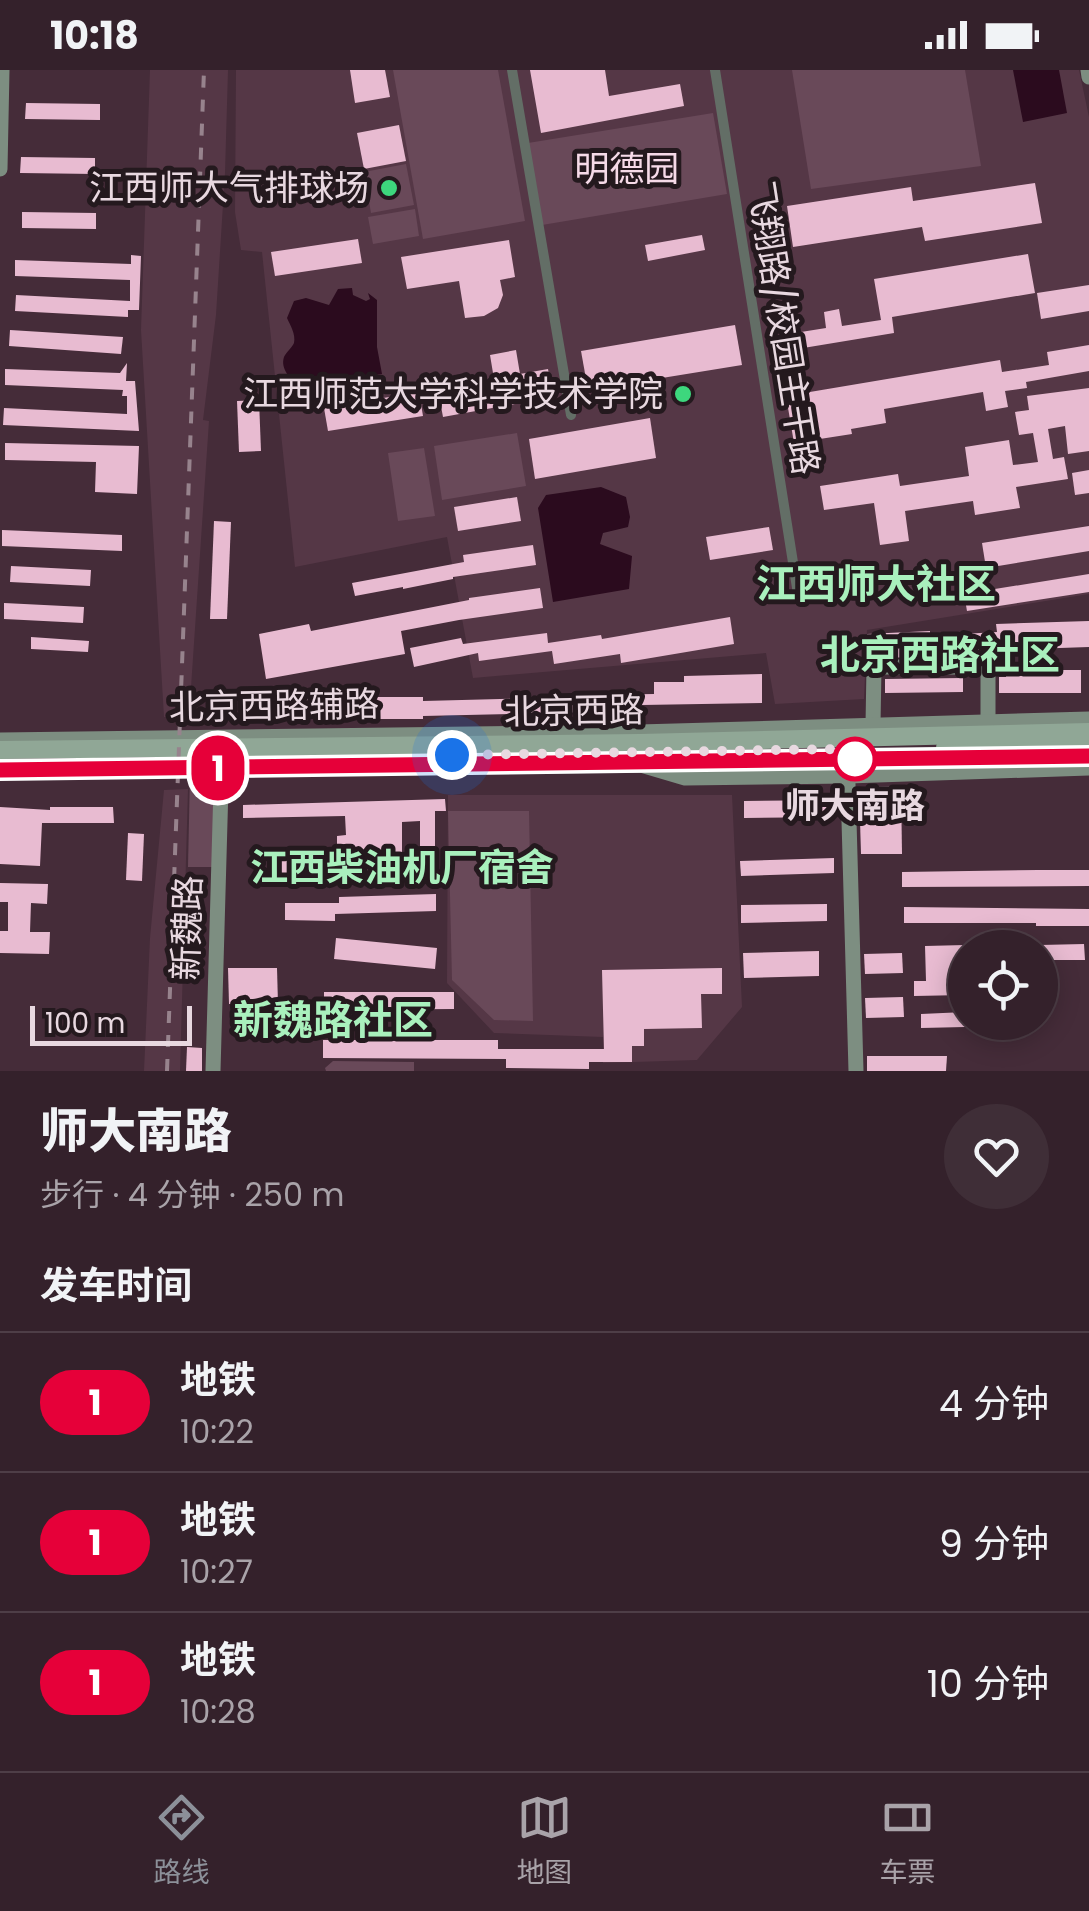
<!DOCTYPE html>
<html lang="zh">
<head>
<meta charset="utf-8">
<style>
  :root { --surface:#34212b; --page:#3f2e37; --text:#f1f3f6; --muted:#a9a3a9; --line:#4e3e47; --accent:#8c9099 }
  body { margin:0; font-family:Poppins,"Noto Sans SC",sans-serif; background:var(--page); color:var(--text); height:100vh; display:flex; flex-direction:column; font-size:38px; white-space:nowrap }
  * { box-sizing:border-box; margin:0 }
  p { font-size:32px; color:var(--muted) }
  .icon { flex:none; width:55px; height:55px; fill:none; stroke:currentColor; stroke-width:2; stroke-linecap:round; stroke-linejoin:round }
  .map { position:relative; height:1001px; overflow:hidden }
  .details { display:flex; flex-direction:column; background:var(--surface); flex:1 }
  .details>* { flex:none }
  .badge { padding:0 20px; border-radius:32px; font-size:35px; line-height:65px }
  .buttons { position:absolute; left:948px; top:860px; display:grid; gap:20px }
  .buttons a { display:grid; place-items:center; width:110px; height:110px; border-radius:50%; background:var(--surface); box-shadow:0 5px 25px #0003,0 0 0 2px var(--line); font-size:50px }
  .scale { position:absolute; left:30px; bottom:25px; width:162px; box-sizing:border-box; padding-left:10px; border:5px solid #e8d8e0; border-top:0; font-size:28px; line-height:35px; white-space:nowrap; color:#e8d8e0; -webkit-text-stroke:8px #24191e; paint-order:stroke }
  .you { position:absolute; width:50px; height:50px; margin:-25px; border:8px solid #fff; border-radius:50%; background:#1a73e8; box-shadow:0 0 0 15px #1a73e833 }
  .map>.badge { position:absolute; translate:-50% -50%; box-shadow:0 0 0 5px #fff }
  h2 { padding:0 40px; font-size:38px; line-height:90px }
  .round { display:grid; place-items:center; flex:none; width:105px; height:105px; border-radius:52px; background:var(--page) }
  .summary { display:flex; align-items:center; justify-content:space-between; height:170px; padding:0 40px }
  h1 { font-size:48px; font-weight:800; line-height:75px }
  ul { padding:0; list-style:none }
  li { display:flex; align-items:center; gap:30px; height:140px; padding:0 40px; border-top:2px solid var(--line) }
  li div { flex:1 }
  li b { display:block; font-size:38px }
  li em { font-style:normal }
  li .badge { min-width:110px; font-weight:700; text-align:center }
  .status { display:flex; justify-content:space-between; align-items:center; height:70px; padding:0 50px; background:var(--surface); direction:ltr }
  .status svg { height:28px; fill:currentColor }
  .dock { display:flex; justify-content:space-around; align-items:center; height:140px; border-top:2px solid var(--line); background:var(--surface); font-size:28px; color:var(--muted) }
  .dock a { display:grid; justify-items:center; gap:5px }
  .dock .active { color:var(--accent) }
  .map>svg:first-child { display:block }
  .built { fill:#553746 }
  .green { fill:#694959 }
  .water { fill:#2b0b1e }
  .building { fill:#e8bbd1; fill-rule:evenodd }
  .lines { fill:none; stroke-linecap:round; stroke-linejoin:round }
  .street { stroke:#636e66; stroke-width:10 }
  .secondary { stroke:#7d8e81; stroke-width:15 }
  .primary { stroke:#90a796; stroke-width:18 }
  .rail { stroke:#97838d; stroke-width:4; stroke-dasharray:12 12; stroke-linecap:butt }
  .line-casing { stroke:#fff; stroke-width:22 }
  .line { stroke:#e60039; stroke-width:15 }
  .walk { stroke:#e8d8e0; stroke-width:10; stroke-dasharray:0 18 }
  .poi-dot { fill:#3dd77d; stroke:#24191e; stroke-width:4 }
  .stop-dot { fill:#fff; stroke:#e60039; stroke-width:5 }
  .labels { text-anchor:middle; stroke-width:10; stroke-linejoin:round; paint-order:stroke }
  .park-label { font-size:35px; fill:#f6dae8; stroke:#24191e }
  .poi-label { font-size:35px; fill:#e8d8e0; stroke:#24191e; text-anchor:end }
  .street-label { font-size:35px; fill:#e8d8e0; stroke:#24191e }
  .stop-label { font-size:35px; font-weight:bold; fill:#e8d8e0; stroke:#24191e }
  .neighbourhood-label { font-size:38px; font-weight:bold; fill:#a9f0bd; stroke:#24191e }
  .quarter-label { font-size:40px; font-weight:bold; fill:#a9f0bd; stroke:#24191e }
</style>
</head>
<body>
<div class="status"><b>10:18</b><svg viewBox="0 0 49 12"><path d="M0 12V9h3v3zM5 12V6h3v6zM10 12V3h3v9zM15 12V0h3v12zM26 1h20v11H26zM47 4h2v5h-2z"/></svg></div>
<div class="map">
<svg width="1089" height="1001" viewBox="0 0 1089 1001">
  <rect width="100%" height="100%" fill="#452c39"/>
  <g class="built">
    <path d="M150 0H228L225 103 216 245 203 350 209 351 189 647H164L141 260Z"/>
    <path d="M236 0H1079L1089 47V524L867 560 864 629 775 634 766 583 473 608 447 467 295 497 262 182 241 180 235 142Z"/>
    <path d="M188 719 180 1001H144L150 868 164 720Z"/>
    <path d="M448 725H732L742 937 697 990 603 993V967L494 963 447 913Z"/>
  </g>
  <g class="green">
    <path d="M393 0H498L525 151 423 169Z"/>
    <path d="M792 0H965L981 96 811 119Z"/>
    <path d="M713 43 727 124 542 155 528 73Z"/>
    <path d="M406 94 414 135 371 143 364 102Z"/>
    <path d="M415 139 419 166 373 174 368 147Z"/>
    <path d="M517 363 526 416 442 430 434 376Z"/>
    <path d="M424 378 435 446 398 451 388 383Z"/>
    <path d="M190 704 217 705 214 797H188Z"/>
    <path d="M448 741H529L533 951 494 950 452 910Z"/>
    <path d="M333 991 414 992V1001H326L325 998Z"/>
  </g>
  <g class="water">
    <path d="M1013 0H1059L1067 43 1023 52Z"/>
    <path d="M352 218 353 225 366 231 370 229 368 223 377 230V277L382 304 299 316C291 310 280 299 284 287 286 282 292 278 294 273 296 264 290 255 287 248L294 231 306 228 329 235 338 219Z"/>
    <path d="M601 417 626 427 630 447 628 457 603 463 600 474 632 486 629 519 553 532 538 438 546 425Z"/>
  </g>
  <g class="building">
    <path d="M350 0H385L390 27 355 33Z"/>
    <path d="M530 0H605L609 26 680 14 684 36 541 63Z"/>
    <path d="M26 33 100 34V50L25 49Z"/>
    <path d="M399 55 406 91 364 99 357 63Z"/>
    <path d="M21 87 95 88V104L20 103Z"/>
    <path d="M1035 113 1042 153 925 171 922 157 793 177 787 136 911 117 913 131Z"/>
    <path d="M22 142 96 143V159L22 158Z"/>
    <path d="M702 165 705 180 648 191 645 175Z"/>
    <path d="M358 169 362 193 275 206 271 182Z"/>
    <path d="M509 170 515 207 500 210 503 225 498 238 484 246 465 248 459 211 407 219 401 187Z"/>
    <path d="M1028 184 1035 223 892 247 894 263 779 282 776 266 826 258 824 242 839 239 842 256 881 250 874 209Z"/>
    <path d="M131 185 141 186 139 240H128V247L15 241 16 225 130 231V210L15 206V190L131 194Z"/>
    <path d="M1089 215V241L1041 249 1037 223Z"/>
    <path d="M735 255 742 295 588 320 581 281Z"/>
    <path d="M10 260 123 267 121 284 9 276Z"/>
    <path d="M1089 275V301L1026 312 1027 318 1005 321 1008 337 986 341 983 322 884 339 886 353 851 359 852 364 794 373 786 326 1000 290 1002 302 1049 295 1047 282Z"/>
    <path d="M516 280 520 304 548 299 553 327 443 347 438 320 494 309 490 285Z"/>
    <path d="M127 293 126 311H135L139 361 3 355 4 338 127 344V326H122L123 320 5 315V299L120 303Z"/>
    <path d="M1089 318V381L1068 384 1065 356 1048 359 1053 389 1064 387 1068 409 1016 417 1020 438 975 445 973 431 905 441 909 471 880 475 874 433 824 440 820 416 898 404 900 416 969 406 965 377 1009 370 1013 395 1038 392 1033 363 1019 365 1015 342 1029 340 1027 326Z"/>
    <path d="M419 322 423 346 328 361 324 338Z"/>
    <path d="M259 330 261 381 239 382 237 331Z"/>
    <path d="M650 348 656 388 535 409 529 369Z"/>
    <path d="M5 373 139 376 137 424 95 422 96 392 5 390Z"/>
    <path d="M1089 400V423L1075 425 1072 403Z"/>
    <path d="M517 427 521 451 458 461 454 437Z"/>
    <path d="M214 451 231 452 227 549H210Z"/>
    <path d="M1089 456V481L986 498 982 473Z"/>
    <path d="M769 457 773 480 710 490 706 467Z"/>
    <path d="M2 460 122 465V481L2 476Z"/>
    <path d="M533 475 536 495 453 507V509L403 519V517L355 526 352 513 464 492 463 485Z"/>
    <path d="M11 496 91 500 90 516 10 512Z"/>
    <path d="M1089 504V522L967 541 964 524Z"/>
    <path d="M540 518 543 538 459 550 401 561 405 584 266 609 259 564 309 554 311 561 469 530V528Z"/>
    <path d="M4 533 84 537 83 553 4 549Z"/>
    <path d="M730 547 734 574 621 593 620 584 554 594 552 581 479 591 478 583 414 597 410 578 461 568 463 574 547 563 548 573 601 565 602 569Z"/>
    <path d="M1089 551V577L997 580 998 588 988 586 868 588 867 564 930 561V566L997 562 996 554Z"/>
    <path d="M31 567 89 571 88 582 31 579Z"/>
    <path d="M1006 600H1081V623H999V607H1006Z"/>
    <path d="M762 604V633L642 635V641L423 646V649H311V646H271V621L310 620V627H423V631L533 628V626L654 624V612H684V606Z"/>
    <path d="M963 608V622L885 623V609Z"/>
    <path d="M901 716 902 784H861L859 717Z"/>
    <path d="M445 729 446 741H435V803L279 808V790H337V766L346 765 345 746 243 748V735ZM420 751V786L402 787V752Z"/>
    <path d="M836 730 837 747 744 748V731Z"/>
    <path d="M0 737 50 740V737H113L114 753H42L40 796 0 794Z"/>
    <path d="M128 763 144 764 142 811 126 810Z"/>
    <path d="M834 788V803L741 806 740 791Z"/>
    <path d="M1038 800H1089V816L902 817V802Z"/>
    <path d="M0 813 48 814 47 834 31 833 30 862H50L49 884 0 883V861H8V832H0Z"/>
    <path d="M436 824V841L335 844V851L285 850V833H339V827Z"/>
    <path d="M827 834V851L741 853V835Z"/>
    <path d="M904 837 1089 839V856H1036V853H904Z"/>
    <path d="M336 868 437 878 435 899 334 889Z"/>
    <path d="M1084 874 1085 890H1040V875Z"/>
    <path d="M965 875V925L914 926V911H926L925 876Z"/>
    <path d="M819 881V906L744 908 743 883Z"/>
    <path d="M902 883 903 903 865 904 864 884Z"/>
    <path d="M228 898H277L278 934H229Z"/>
    <path d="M722 898V924H701L702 958 644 959V976H632V992H589V999L506 998V989L323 988V970H498V979H604L602 900Z"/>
    <path d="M324 922H454V939L324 940Z"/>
    <path d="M903 927 904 947 866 948 865 928Z"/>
    <path d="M965 942V957L921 958V944Z"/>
    <path d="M187 977 202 978V1001H186Z"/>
    <path d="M867 986H947L946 1001H867Z"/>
  </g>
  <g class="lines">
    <g class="street">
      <path d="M512 0 571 345"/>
      <path d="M715 0 798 524"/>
    </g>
    <g class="secondary">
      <path d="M1088 0 1089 7"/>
      <path d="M0 99 2 0"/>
      <path d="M873 655 874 597H988V652"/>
      <path d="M0 670 639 662 1089 649"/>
      <path d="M847 679 856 1001"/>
      <path d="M0 701 641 695 685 708 848 706 1089 698"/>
      <path d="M213 1001 221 716"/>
    </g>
    <g class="primary">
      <path d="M945 678 1089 676"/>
      <path d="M0 680 640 673 1089 662"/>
    </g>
    <path class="rail" d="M167 1001 204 0"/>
  </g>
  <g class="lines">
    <g class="line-casing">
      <path id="line" d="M0 700 1089 686"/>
    </g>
    <use href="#line" class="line"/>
    <path class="walk" d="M452 685 847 679 855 689"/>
  </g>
  <g class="poi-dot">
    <circle cx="389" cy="118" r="10"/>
    <circle cx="683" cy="324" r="10"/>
  </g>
  <circle class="stop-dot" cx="855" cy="689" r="20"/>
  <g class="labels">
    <g class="park-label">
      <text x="627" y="111">明德园</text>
    </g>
    <g class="poi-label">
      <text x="369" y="130">江西师大气排球场</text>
      <text x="663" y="336">江西师范大学科学技术学院</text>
    </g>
    <g class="street-label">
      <text transform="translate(783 258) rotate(81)" y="12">飞翔路/校园主干路</text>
      <text transform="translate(274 636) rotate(-1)" y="12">北京西路辅路</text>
      <text transform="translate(574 641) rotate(-1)" y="12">北京西路</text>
      <text transform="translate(187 858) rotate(-88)" y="12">新魏路</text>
    </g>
    <g class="stop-label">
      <text x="855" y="748">师大南路</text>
    </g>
    <g class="neighbourhood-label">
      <text x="402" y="811">江西柴油机厂宿舍</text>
    </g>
    <g class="quarter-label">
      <text x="876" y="528">江西师大社区</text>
      <text x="940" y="599">北京西路社区</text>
      <text x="333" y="964">新魏路社区</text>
    </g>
  </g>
</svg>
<div class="buttons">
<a><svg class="icon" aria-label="locate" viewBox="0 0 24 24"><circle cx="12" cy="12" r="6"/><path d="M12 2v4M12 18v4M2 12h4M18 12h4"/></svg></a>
</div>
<div class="scale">100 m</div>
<div class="you" style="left:452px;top:685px"></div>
<b class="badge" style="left:218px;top:698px;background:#e60039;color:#fff">1</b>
</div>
<section class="details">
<div class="summary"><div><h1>师大南路</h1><p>步行 · 4 分钟 · 250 m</p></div><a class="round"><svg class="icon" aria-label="heart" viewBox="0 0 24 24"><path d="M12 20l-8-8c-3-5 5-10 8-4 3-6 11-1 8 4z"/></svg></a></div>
<h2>发车时间</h2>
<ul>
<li><span class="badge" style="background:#e60039;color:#fff">1</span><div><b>地铁</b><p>10:22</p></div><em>4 分钟</em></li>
<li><span class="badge" style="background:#e60039;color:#fff">1</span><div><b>地铁</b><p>10:27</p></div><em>9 分钟</em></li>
<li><span class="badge" style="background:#e60039;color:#fff">1</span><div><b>地铁</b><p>10:28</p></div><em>10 分钟</em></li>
</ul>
</section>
<nav class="dock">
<a class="active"><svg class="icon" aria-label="directions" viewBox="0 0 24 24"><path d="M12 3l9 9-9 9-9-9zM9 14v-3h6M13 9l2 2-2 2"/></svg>路线</a>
<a><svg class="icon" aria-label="map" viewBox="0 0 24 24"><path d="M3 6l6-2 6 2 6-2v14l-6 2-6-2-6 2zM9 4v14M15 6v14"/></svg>地图</a>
<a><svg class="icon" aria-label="tickets" viewBox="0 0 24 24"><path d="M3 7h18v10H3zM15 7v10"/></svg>车票</a>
</nav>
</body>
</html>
